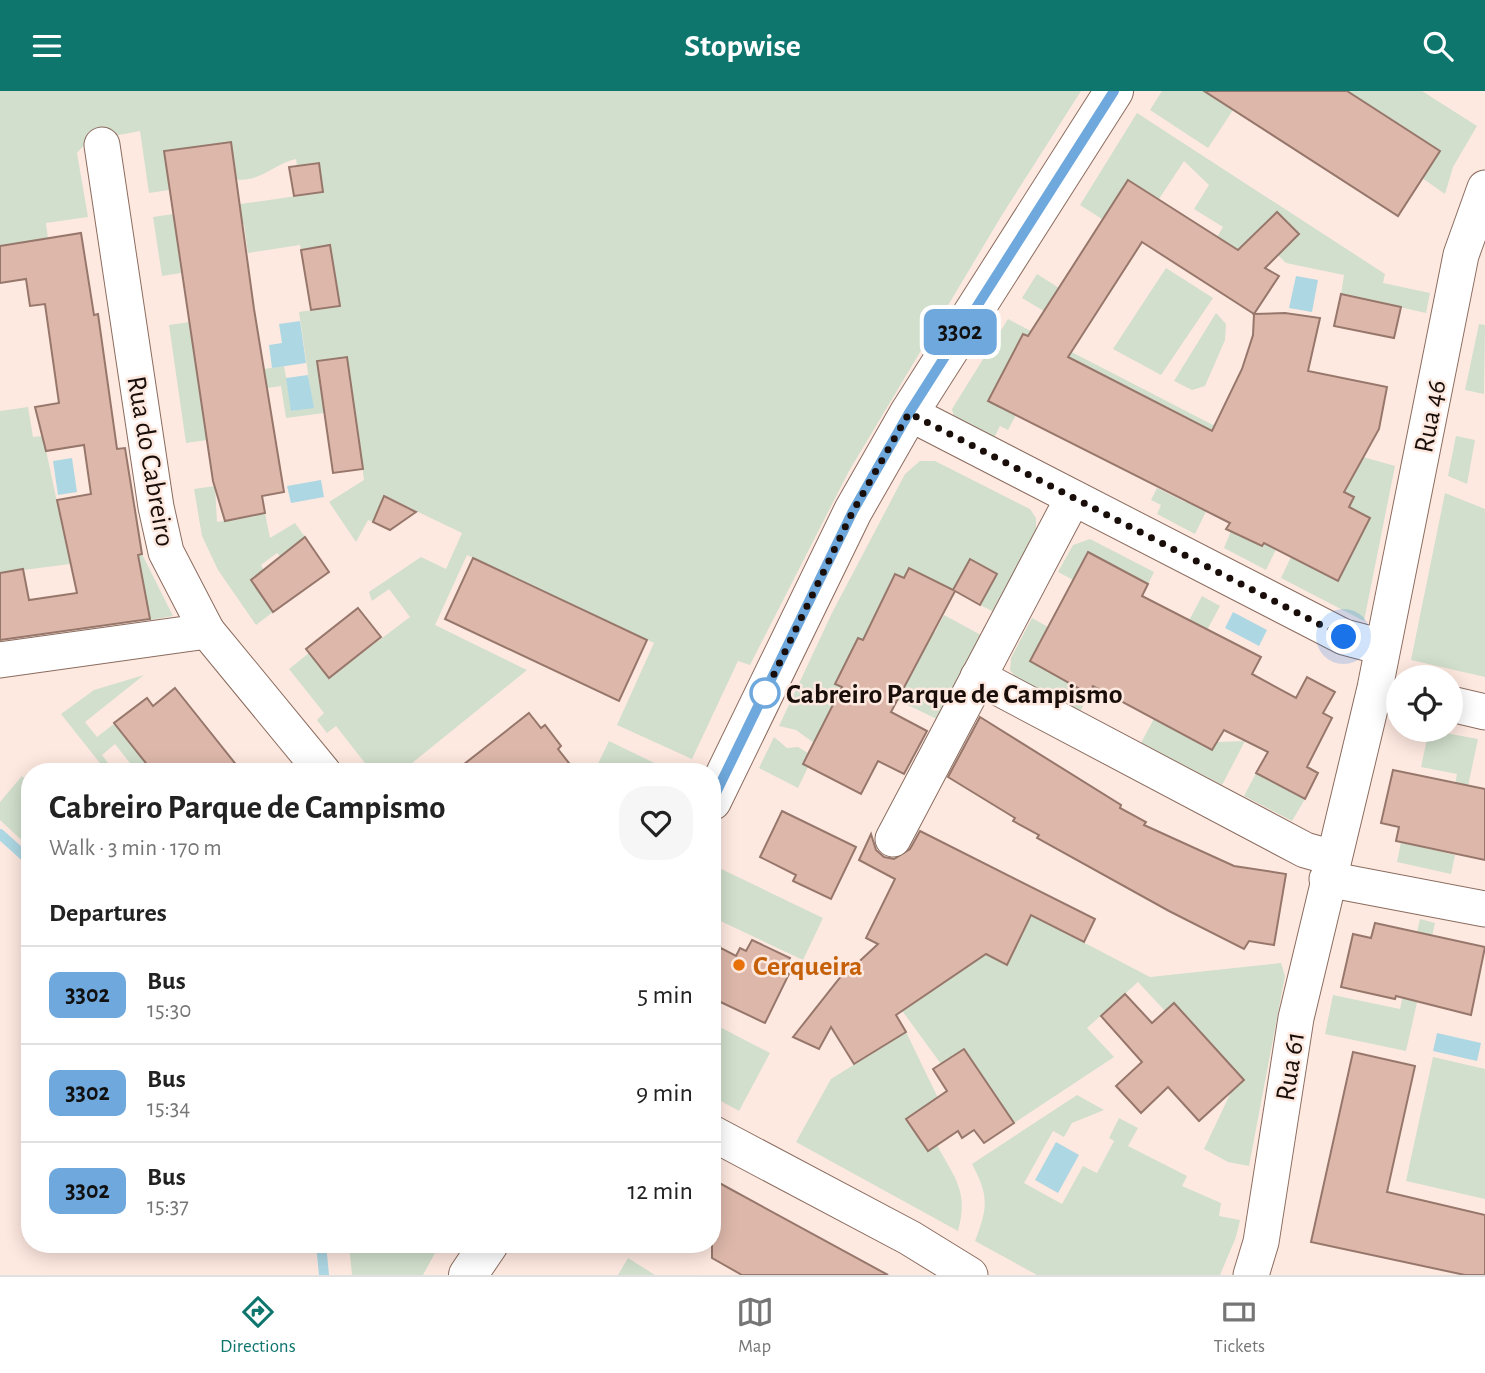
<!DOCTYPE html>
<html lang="en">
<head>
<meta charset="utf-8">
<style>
  :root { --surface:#fff; --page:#f6f6f6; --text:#222; --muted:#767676; --line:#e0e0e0; --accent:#0f766e }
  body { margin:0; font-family:"Alegreya Sans",sans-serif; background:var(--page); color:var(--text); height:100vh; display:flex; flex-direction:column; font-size:26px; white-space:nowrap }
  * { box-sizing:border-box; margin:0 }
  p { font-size:23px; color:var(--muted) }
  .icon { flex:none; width:38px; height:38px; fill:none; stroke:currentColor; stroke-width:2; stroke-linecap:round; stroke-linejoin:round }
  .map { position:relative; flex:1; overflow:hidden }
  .sheet { position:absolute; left:21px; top:672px; width:700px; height:490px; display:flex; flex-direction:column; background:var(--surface); border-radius:28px; box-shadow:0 4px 18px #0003 }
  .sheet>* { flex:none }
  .badge { padding:0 14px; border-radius:10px; font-size:24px; line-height:46px }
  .buttons { position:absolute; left:1386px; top:574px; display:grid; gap:14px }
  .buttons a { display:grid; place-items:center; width:77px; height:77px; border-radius:50%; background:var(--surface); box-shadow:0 4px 18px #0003; font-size:35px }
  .you { position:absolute; width:35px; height:35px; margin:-18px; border:5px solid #fff; border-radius:50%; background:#1a73e8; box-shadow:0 0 0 10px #1a73e833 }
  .map>.badge { position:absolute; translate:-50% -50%; box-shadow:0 0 0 4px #fff }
  h2 { padding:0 28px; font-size:26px; line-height:63px }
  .round { display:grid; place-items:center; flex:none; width:74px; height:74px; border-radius:28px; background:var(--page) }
  .head { display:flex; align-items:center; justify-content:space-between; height:119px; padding:0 28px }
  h1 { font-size:33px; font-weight:700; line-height:52px }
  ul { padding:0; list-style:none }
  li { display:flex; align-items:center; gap:21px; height:98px; padding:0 28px; border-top:2px solid var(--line) }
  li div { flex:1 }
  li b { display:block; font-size:26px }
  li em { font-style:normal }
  li .badge { min-width:77px; font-weight:700; text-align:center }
  header { display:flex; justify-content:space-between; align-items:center; height:91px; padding:0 28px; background:var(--accent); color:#fff; font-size:32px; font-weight:700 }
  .tab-bar { display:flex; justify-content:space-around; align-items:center; height:98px; border-top:2px solid var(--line); background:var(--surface); font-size:19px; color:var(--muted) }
  .tab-bar a { display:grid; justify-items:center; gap:4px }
  .tab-bar .active { color:var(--accent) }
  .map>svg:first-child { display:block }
  .green { fill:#d1dfcc; fill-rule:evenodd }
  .water { fill:#add7e3 }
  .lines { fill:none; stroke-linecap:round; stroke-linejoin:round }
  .stream { stroke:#add7e3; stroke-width:10 }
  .building { fill:#ddb8aa; stroke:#97776b; stroke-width:2; fill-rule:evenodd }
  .street-casing { stroke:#8b6c5f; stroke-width:37 }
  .secondary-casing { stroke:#8b6c5f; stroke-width:40 }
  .street { stroke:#fff; stroke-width:35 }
  .secondary { stroke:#fff; stroke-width:38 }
  .line-casing { stroke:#fff; stroke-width:16 }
  .line { stroke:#6fa8dc; stroke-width:10 }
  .walk { stroke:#190e09; stroke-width:7; stroke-dasharray:0 12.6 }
  .stop-dot { fill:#fff; stroke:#6fa8dc; stroke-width:3.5 }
  .food-dot { fill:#e8710a; stroke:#fee9e0; stroke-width:2.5 }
  .labels { text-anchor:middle; stroke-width:5; stroke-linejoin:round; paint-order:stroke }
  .street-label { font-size:28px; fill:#190e09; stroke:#fee9e0 }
  .stop-label { font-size:28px; font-weight:bold; fill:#190e09; stroke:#fee9e0; text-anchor:start }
  .food-label { font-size:28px; font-weight:bold; fill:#c56008; stroke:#fee9e0; text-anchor:start }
</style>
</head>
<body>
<header><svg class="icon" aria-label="menu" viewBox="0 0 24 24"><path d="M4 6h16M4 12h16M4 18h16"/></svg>Stopwise<svg class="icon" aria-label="search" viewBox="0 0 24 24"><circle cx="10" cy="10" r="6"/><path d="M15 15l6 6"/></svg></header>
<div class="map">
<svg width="1485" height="1184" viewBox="0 0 1485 1184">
  <rect width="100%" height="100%" fill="#fee9e0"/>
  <g class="green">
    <path d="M0 0H1081L1002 124 849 380 750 574 738 570 692 668 617 634 654 552 467 464 435 534 527 579 401 681H372L336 635 327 642 317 629 324 622 289 578 309 562 329 587 410 526 389 498 372 510 369 501 421 466 446 478 462 442 385 405 373 431 368 429 356 451 329 411 364 389 347 266 317 270 324 322 286 327 281 295 201 307 207 349 186 352 169 234 190 231 195 266 261 257 264 278 284 275 292 320 313 316 299 221 340 215 330 154 301 159 300 154 248 162 244 133 176 143 181 182 162 185 153 126 323 101 319 72 297 75 296 68C281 71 270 81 256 86 229 97 190 71 164 60L169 99 149 102 140 40 88 50 77 62 88 126 46 132 48 148 0 155Z"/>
    <path d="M1162 0H1204L1233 19 1208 57 1150 19Z"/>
    <path d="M1347 0H1422L1477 35 1453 76 1445 103 1422 87 1439 60Z"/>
    <path d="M1137 22 1385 183 1383 192 1430 202 1426 222 1341 203 1344 184 1286 172 1258 144 1246 165 1217 146 1223 136 1194 118 1209 94 1184 70 1159 108 1128 89 1102 128 1080 114ZM1276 121H1277L1299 143 1259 138Z"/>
    <path d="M1166 177 1213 207 1161 284 1113 258Z"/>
    <path d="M1037 183 1059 197 1044 220 1022 207Z"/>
    <path d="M1216 222 1226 233 1225 249 1205 295 1192 299 1174 290Z"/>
    <path d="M1008 228 1213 334 1218 328 1245 341 1195 443 1157 423 1161 414 1151 409 1157 397 1185 411 1219 344 1023 243 988 309 1016 324 1008 339 1000 335 991 353 956 333 952 318Z"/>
    <path d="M1479 233 1485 234 1484 303 1465 299Z"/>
    <path d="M28 316 33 346 43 345 60 425 86 420 107 448 66 452 70 473 0 482V320Z"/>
    <path d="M1456 345 1475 349 1467 393 1448 385Z"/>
    <path d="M1363 366 1395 375 1364 530 1281 487 1291 466 1338 490 1370 427 1349 416 1354 406 1345 401Z"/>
    <path d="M920 370H935L1030 418 1036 427V441L994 521 980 514 996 483 970 468 953 499 909 477 904 487 895 483 880 515 935 541 944 524 981 544 939 629 897 609 914 575 859 547 836 593 866 608 822 635 814 652 796 639 779 635 832 522 905 383Z"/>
    <path d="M1319 371 1266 479 1224 457 1231 440 1263 455 1297 383Z"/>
    <path d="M215 395 217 431 265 422 270 447 295 432 305 446 282 467 277 462 261 474 264 480 251 489 273 521 256 534 218 479 202 445 194 398Z"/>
    <path d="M1445 402 1485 418V586L1411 569Z"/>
    <path d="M1090 448 1154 481 1148 493 1088 461 1073 489 1058 481 1073 454Z"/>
    <path d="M142 463 173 525 150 529 139 471 112 475 111 468Z"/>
    <path d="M1202 505 1220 515 1193 565 1175 556Z"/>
    <path d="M1032 527 1048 536 1030 570 1089 603 1080 621 1017 588 1010 579 1011 567Z"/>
    <path d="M144 584 85 631 97 646 115 632 185 681H137L115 653 102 664 115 681H107L61 623 94 599Z"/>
    <path d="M1165 607 1182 636 1179 642 1212 659 1217 651 1245 650 1222 694 1141 652Z"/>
    <path d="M1429 639 1478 648 1463 719 1451 717 1457 683 1421 676Z"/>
    <path d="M774 646 787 657 798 656 808 662 803 672 808 676 798 697 759 677Z"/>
    <path d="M609 650 673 681H594Z"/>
    <path d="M1256 682 1305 708 1292 730 1244 705Z"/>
    <path d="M22 685 30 694V757L0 729V711Z"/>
    <path d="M1401 751 1455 764 1451 783 1397 771Z"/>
    <path d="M715 775 823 827 803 869 712 826Z"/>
    <path d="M1031 824 1150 886 1281 872 1285 885 1249 1075 1228 1071 1204 1058 1231 1001 1244 989 1174 912 1165 920 1138 891 1087 937 1114 966 1014 1032 964 958 941 973 895 910 925 904 963 879 921 831 1006 873Z"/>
    <path d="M1420 828 1435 832 1406 960 1325 943 1333 904 1400 918Z"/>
    <path d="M712 932 770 962 739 1020 712 1005Z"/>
    <path d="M906 941 938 1007 906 1028 927 1060 937 1054C955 1088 969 1100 958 1140L796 1051 831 988Z"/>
    <path d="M1433 966 1485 978V1108L1406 1090Z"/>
    <path d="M1077 1004 1104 1019 1072 1032 1064 1046 1053 1040 1024 1092 1062 1113 1083 1075 1097 1082 1114 1050 1109 1047 1119 1027 1138 1037 1128 1055 1187 1085 1182 1095 1221 1112 1219 1125 1240 1129 1236 1146 1220 1184H1037L975 1150C988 1116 989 1105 972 1073Z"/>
    <path d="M349 1153H433L436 1160 423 1184H352Z"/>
    <path d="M628 1167 655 1184H618Z"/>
  </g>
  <g class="water">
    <path d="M1296 185 1318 189 1312 221 1289 217Z"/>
    <path d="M300 230 306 272 272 277 269 254 282 252 279 233Z"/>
    <path d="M308 284 314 317 291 320 286 287Z"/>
    <path d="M72 367 77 401 58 404 53 370Z"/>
    <path d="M321 389 324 406 291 412 287 395Z"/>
    <path d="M1233 521 1267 539 1259 555 1225 537Z"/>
    <path d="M1437 942 1481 952 1477 970 1433 960Z"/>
    <path d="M1056 1051 1079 1064 1058 1102 1035 1089Z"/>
  </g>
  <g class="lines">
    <g class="stream">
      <path d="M0 743 30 770"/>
      <path d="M321 1153 324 1184"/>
    </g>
  </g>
  <g class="building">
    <path d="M1204 0H1347L1440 60 1398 125Z"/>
    <path d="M231 51 254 218 284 401 262 405 265 422 225 430 213 390 164 60Z"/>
    <path d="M319 72 323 101 294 105 289 76Z"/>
    <path d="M1128 89 1238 159 1277 121 1299 143 1265 177 1279 185 1254 223 1285 222 1320 227 1308 280 1387 296 1379 338 1344 401 1354 406 1349 416 1370 427 1338 490 1264 452 1262 455 1226 438 1230 432 988 310 1023 243 1028 245ZM1142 151 1254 223 1253 244 1242 278 1212 340 1068 266Z"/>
    <path d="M81 142 94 224 98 223 117 358 125 357 142 463 138 464 150 528 0 549V482L23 478 29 509 77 502 57 409 91 403 84 354 46 360 35 316 59 312 45 213 30 215 26 188 0 192V155Z"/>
    <path d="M330 154 340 215 311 219 301 159Z"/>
    <path d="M1341 203 1401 216 1394 247 1334 235Z"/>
    <path d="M347 266 363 378 333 382 317 270Z"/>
    <path d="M384 405 416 421 390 439 373 431Z"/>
    <path d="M305 446 329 481 273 521 251 489Z"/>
    <path d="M1088 461 1148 493 1142 505 1261 566 1252 583 1296 607 1307 586 1335 601 1323 622 1332 627 1307 676 1318 682 1305 708 1256 682 1268 661 1224 639 1212 659 1093 595 1089 603 1030 570Z"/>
    <path d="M473 467 647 549 619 610 445 528Z"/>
    <path d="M970 468 997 483 980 514 955 500 891 621 927 640 904 683 878 670 861 703 803 673 842 596 835 593 858 547 863 549 895 483 904 487 909 477 953 499Z"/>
    <path d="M358 517 381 546 329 587 306 558Z"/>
    <path d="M175 597 242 681H153L114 632 147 607 153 615Z"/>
    <path d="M529 622 541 637 545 634 561 655 558 658 576 681H454Z"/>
    <path d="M980 626 1121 714 1120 717 1146 731 1144 734 1234 775 1286 783 1274 854 1249 850 1244 858 1169 820 1037 747 1039 744 1013 730 1015 727 948 686Z"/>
    <path d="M1393 679 1485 698V769L1396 750 1399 736 1381 732Z"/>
    <path d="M782 720 856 756 831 808 793 790 796 784 760 766Z"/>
    <path d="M920 740 1095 828 1084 851 1031 824 1007 874 986 863 896 924 906 941 854 973 831 936 819 958 793 946 846 879 849 880 878 853 866 847 895 788 859 769 871 743 876 759 884 766 894 768 910 758Z"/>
    <path d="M1375 832 1485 856 1471 924 1396 905 1395 908 1341 896 1353 843 1371 847Z"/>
    <path d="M752 849 790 867 784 880 789 883 765 932 712 907V874L721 857 736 865 740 857 746 860Z"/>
    <path d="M1125 903 1152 932 1174 912 1244 989 1199 1030 1168 996 1141 1022 1116 995 1142 971 1101 925Z"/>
    <path d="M964 958 1014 1032 984 1052 974 1039 962 1047 958 1040 928 1060 906 1028 947 1000 933 978Z"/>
    <path d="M1353 961 1415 975 1387 1101 1485 1124V1184H1465L1311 1151Z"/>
    <path d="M712 1088 888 1184H742L712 1167Z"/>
  </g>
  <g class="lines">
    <g class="street-casing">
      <g id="street">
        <path d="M102 54 156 416 166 461 207 540 323 681"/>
        <path d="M909 322 1344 546 1382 556"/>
        <path d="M0 569 207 540"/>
        <path d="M978 586 1305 759 1333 767"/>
        <path d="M1451 613 1485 621"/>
        <path d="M893 748 1073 407"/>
        <path d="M1327 788 1485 818"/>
        <path d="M712 1042 910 1147 970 1184"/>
        <path d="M1251 1184 1261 1151 1296 927 1375 597 1461 164 1485 97"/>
      </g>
    </g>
    <g class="secondary-casing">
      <g id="secondary">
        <path d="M712 710 853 420 909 322 1114 0"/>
        <path d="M468 1184 489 1153"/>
      </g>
    </g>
    <use href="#street" class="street"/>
    <use href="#secondary" class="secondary"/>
  </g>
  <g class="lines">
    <g class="line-casing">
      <path id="line" d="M712 710 853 420 909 322 1114 0"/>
    </g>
    <use href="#line" class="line"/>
    <path class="walk" d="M765 602 764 604 853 420 909 322 1344 546"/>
  </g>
  <circle class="stop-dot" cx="765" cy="602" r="14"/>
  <circle class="food-dot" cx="739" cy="874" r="7"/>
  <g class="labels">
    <g class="street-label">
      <text transform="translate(1429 325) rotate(-79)" y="10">Rua 46</text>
      <text transform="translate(152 370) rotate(80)" y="10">Rua do Cabreiro</text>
      <text transform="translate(1289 975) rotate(-81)" y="10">Rua 61</text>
    </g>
    <g class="stop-label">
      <text x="786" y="612">Cabreiro Parque de Campismo</text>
    </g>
    <g class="food-label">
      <text x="753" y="884">Cerqueira</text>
    </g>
  </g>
</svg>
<div class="buttons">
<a><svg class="icon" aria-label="locate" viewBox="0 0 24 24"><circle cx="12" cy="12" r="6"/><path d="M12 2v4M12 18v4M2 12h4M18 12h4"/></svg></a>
</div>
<div class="you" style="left:1344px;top:546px"></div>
<b class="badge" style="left:960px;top:241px;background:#6fa8dc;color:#111">3302</b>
<section class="sheet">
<div class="head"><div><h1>Cabreiro Parque de Campismo</h1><p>Walk · 3 min · 170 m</p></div><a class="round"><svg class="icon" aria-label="heart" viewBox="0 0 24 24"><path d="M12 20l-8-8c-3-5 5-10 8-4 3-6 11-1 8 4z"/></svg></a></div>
<h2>Departures</h2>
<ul>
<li><span class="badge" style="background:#6fa8dc;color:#111">3302</span><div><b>Bus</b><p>15:30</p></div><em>5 min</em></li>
<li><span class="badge" style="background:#6fa8dc;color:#111">3302</span><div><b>Bus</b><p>15:34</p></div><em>9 min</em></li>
<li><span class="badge" style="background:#6fa8dc;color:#111">3302</span><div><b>Bus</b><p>15:37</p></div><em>12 min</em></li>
</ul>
</section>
</div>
<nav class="tab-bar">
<a class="active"><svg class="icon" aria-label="directions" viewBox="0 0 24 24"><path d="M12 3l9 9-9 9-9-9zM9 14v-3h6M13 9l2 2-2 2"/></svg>Directions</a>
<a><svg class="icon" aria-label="map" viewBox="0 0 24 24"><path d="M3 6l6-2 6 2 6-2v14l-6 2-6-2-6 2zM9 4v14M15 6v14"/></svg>Map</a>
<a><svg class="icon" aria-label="tickets" viewBox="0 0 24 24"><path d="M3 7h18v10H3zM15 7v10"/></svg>Tickets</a>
</nav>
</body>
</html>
